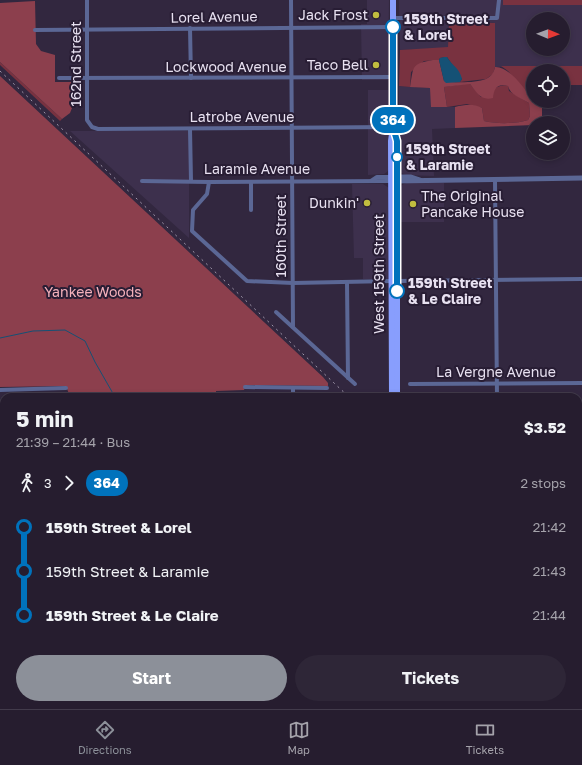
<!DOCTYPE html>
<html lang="en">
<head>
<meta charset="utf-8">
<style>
  :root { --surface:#261d2f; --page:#2e2637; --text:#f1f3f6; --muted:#a4a2aa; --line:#423b4b; --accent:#8c9099 }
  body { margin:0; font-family:"Golos Text",sans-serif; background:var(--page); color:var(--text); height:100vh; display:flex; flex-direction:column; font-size:15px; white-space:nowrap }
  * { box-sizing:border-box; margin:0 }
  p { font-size:13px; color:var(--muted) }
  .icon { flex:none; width:22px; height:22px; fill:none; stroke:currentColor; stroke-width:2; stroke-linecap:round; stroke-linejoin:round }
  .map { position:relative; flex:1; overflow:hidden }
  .side { position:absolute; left:0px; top:393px; width:582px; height:316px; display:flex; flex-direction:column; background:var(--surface); border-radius:12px 12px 0 0; box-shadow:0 2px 6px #0003,0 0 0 1px var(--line) }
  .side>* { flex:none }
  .badge { padding:0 8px; border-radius:13px; font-size:14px; line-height:26px }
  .needle { width:26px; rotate:91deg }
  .tools { position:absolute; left:526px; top:12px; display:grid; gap:8px }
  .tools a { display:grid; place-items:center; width:44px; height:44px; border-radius:50%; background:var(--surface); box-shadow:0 2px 6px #0003,0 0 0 1px var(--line); font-size:20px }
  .map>.badge { position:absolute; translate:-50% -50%; box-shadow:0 0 0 2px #fff }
  .legs { display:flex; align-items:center; gap:6px; height:44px; padding:0 16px; font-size:13px }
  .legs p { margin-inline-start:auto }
  .overview { display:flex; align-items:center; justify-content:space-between; height:68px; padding:0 16px }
  h1 { font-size:22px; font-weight:700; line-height:30px }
  .action { display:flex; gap:8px; margin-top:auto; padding:8px 16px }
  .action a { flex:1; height:46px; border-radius:24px; background:var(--accent); color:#fff; font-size:16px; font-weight:700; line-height:46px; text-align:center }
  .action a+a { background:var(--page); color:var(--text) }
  ul { padding:0 16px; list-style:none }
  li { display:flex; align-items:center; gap:14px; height:44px; font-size:15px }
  li i { display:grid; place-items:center; width:6px; height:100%; margin:0 5px; background:currentColor }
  li i::after { content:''; width:10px; height:10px; margin:-5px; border:3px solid; border-radius:50%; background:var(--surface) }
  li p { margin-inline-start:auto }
  li:first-child i { background:linear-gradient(#0000 50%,currentColor 0) }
  li:last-child i { background:linear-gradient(currentColor 50%,#0000 0) }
  .menu { display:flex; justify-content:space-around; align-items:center; height:56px; border-top:1px solid var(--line); background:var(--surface); font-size:11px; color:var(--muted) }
  .menu a { display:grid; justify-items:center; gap:2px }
  .menu .current { color:var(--accent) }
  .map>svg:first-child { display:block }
  .built { fill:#3d304d; fill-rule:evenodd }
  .green { fill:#793240 }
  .forest { fill:#8c3f4d }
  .water { fill:#155175 }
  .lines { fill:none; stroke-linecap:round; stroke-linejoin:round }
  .stream { stroke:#155175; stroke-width:1 }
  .minor { stroke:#5b6795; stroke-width:4 }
  .tertiary { stroke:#5b6795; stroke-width:5 }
  .primary { stroke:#889efd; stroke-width:6 }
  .rail { stroke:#a198ab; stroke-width:1; stroke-dasharray:2 4; stroke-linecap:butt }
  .line-1-casing { stroke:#fff; stroke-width:9 }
  .line-1 { stroke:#0072bc; stroke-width:6 }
  .poi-dot { fill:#c1bd3f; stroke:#281d34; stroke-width:1.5 }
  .stop-1-dot { fill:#fff; stroke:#0072bc; stroke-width:2 }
  .labels { text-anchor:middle; stroke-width:4; stroke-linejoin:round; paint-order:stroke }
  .poi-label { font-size:14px; fill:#e8e1f1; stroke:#281d34; text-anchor:end }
  .street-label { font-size:14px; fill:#e8e1f1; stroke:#281d34 }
  .stop-label { font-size:14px; font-weight:bold; fill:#e8e1f1; stroke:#281d34; text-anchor:start }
  .park-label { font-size:14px; fill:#f6b1bb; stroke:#281d34 }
</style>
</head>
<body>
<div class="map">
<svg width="582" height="709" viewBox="0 0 582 709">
  <rect width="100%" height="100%" fill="#32273f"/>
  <g class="built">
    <path d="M367 0H389L388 80H362L361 24H367Z"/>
    <path d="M399 0H503V5H582V66L495 67V23L449 22 448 48 400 50ZM533 19H563V49H533Z"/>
    <path d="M399 86 431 88V106L455 107V128L432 129 434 176 406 175 401 173 399 169Z"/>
    <path d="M368 90H389V169L387 172 384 174 368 175Z"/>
    <path d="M70 131H189V238Z"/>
    <path d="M406 183H444V222H400V189L402 185Z"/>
    <path d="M352 184H383L389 188 390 278 388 279H363V258H354Z"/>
  </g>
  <g class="green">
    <rect x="503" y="0" width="79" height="5"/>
    <path d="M449 22 495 23V67L493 74 486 79 460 82 462 79 447 57 440 58 439 60 424 61 411 72 410 87 399 86 400 50 448 47Z"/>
    <path d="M0 62 62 119 60 121 0 65Z"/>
    <path d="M501 66H582V85H563V71H533V100L508 71Z"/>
    <path d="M464 84H470L481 97C490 92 498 83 508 86L509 91 529 103 530 116 528 120C515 124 497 124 484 121L482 108 467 104 447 107 444 87Z"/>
  </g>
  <g class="forest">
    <path d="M35 1 36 44 41 51 55 55V82H71L72 108 70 113 62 119 0 62V3Z"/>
    <path d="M433 60H439L444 81C454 83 476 83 486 79 492 76 494 72 495 67 509 66 526 90 533 101L537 104H542V123H533V125L455 128V107C464 105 473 103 482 108L484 121C497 124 515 124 528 120L530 116 529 103C521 98 510 95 508 86 497 83 494 88 493 98 481 101 477 93 470 84L444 87 447 107H431L430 88 410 87C414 67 410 64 433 60Z"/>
    <path d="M0 76 323 377 328 383V386L246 385 244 390 216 391V397H87L85 394H69L66 386 0 387Z"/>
    <path d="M578 617 582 621V709H533L529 705H578Z"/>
    <path d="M403 705H521L525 709H403Z"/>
  </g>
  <path class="water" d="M444 57H447C453 67 459 67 462 79L460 82 446 83 444 81 439 60 440 58Z"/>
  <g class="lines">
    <g class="stream">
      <path d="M0 338 33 331 65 330 85 341 95 362 115 397"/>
      <path d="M577 705 579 709"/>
    </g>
    <g class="minor">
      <path d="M87 0V120L92 127 98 129 393 127"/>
      <path d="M291 0 293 327"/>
      <path d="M393 18H497L499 0"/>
      <path d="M190 28 191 78"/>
      <path d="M35 30 393 27"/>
      <path d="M59 78 393 77"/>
      <path d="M190 129 191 181"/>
      <path d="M495 180 497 397"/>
      <path d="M142 181 209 182 391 181"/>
      <path d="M371 181 377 177H391"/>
      <path d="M209 182 207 194 193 210 192 231 247 281 293 283 391 281"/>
      <path d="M251 182V210"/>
      <path d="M397 281 582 279"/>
      <path d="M347 282 348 378"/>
      <path d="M276 312 355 384"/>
      <path d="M410 384 582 383"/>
      <path d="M245 387 327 388"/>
      <path d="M293 388V397"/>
      <path d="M0 390 66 388"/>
      <path d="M0 439H4"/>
      <path d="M578 486H582"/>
      <path d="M0 490H4"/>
      <path d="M0 541H4"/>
    </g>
    <g class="tertiary">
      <path d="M394 177H411L420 180"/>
      <path d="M393 181 582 178"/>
    </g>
    <g class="primary">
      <path d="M394 129 397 141V397"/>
      <path d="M392 397 391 141 393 127V0"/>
      <path d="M578 587H582"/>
      <path d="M0 593H4"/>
      <path d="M394 705V709"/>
      <path d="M400 705V709"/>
    </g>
    <g class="rail">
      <path d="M0 71 349 397"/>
      <path d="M578 611 582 615"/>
    </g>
  </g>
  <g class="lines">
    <g class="line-1-casing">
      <path id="line-1" d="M393 27V127L397 141V291"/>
    </g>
    <use href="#line-1" class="line-1"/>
  </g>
  <g class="poi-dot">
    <circle cx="376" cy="15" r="4"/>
    <circle cx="376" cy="65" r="4"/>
    <circle cx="367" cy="203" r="4"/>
    <circle cx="413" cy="204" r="4"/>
  </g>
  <g class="stop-1-dot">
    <circle cx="393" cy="27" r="7"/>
    <circle cx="397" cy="157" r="5"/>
    <circle cx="397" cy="291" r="7"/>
  </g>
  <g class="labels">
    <g class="poi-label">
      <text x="368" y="20">Jack Frost</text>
      <text x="368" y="70">Taco Bell</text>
      <text x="421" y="201" text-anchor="start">The Original<tspan x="421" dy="16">Pancake House</tspan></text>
      <text x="359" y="208">Dunkin'</text>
    </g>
    <g class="street-label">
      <text transform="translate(214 17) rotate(-1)" y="5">Lorel Avenue</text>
      <text transform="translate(76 64) rotate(-90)" y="5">162nd Street</text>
      <text x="226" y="72">Lockwood Avenue</text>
      <text x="242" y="122">Latrobe Avenue</text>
      <text x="257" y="174">Laramie Avenue</text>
      <text transform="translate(281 236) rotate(-90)" y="5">160th Street</text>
      <text transform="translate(379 274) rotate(-90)" y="5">West 159th Street</text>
      <text x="496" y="377">La Vergne Avenue</text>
    </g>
    <g class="stop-label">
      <text x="404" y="24">159th Street<tspan x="404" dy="16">&amp; Lorel</tspan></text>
      <text x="406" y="154">159th Street<tspan x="406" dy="16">&amp; Laramie</tspan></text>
      <text x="408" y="288">159th Street<tspan x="408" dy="16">&amp; Le Claire</tspan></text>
    </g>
    <g class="park-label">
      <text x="93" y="297">Yankee Woods</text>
    </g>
  </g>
</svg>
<div class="tools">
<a><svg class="needle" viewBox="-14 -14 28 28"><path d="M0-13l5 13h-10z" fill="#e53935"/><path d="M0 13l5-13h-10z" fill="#a4a2aa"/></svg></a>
<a><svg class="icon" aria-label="locate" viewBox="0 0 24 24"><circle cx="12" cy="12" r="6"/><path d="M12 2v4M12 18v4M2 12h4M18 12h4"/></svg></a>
<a><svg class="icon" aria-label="layers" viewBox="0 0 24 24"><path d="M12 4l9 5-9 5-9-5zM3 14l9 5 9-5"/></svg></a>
</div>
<b class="badge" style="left:393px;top:120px;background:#0072bc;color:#fff">364</b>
<section class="side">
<div class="overview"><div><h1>5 min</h1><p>21:39 – 21:44 · Bus</p></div><b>$3.52</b></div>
<div class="legs"><svg class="icon" aria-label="walk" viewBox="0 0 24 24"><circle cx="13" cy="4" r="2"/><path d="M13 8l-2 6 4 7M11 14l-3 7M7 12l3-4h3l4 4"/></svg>3<svg class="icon" aria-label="forward" viewBox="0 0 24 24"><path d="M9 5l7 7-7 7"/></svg><b class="badge" style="background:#0072bc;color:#fff">364</b><p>2 stops</p></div>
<ul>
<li><i style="color:#0072bc"></i><b>159th Street &amp; Lorel</b><p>21:42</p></li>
<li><i style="color:#0072bc"></i><span>159th Street &amp; Laramie</span><p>21:43</p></li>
<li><i style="color:#0072bc"></i><b>159th Street &amp; Le Claire</b><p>21:44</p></li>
</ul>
<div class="action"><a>Start</a><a>Tickets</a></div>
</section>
</div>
<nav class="menu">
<a class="current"><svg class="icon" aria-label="directions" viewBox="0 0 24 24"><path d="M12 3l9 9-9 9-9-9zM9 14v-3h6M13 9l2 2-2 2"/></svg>Directions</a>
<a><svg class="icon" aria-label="map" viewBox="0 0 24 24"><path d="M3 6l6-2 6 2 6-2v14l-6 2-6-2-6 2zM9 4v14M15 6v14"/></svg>Map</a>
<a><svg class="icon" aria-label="tickets" viewBox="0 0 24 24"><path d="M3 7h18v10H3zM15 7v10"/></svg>Tickets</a>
</nav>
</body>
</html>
